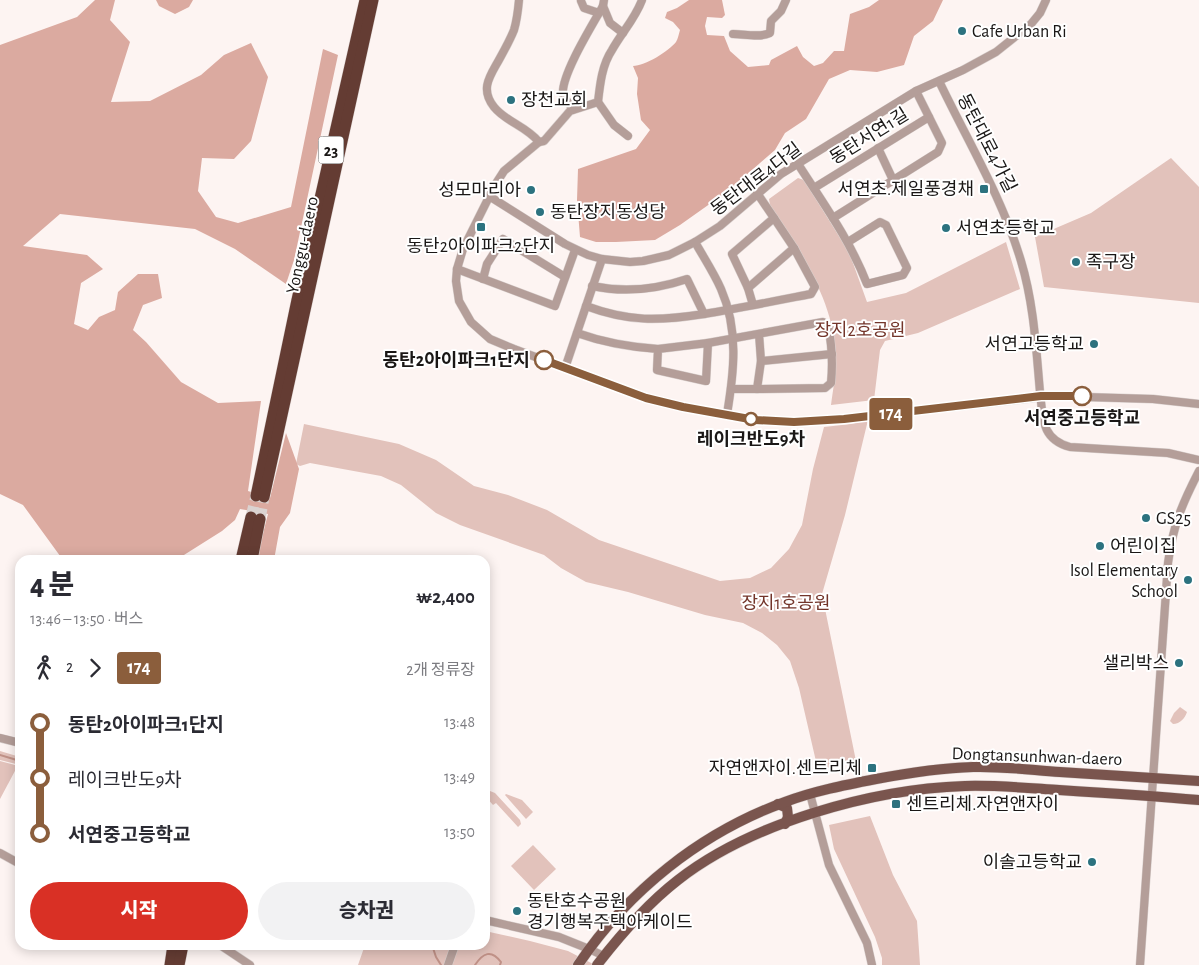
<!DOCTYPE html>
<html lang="ko">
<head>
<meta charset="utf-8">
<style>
  :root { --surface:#fff; --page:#f2f2f3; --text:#2b2b33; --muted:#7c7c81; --accent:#d93025 }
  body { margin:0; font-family:"Alegreya Sans","Noto Sans KR",sans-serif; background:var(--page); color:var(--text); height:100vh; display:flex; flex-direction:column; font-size:19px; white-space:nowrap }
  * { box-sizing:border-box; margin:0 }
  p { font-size:16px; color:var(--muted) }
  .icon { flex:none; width:28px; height:28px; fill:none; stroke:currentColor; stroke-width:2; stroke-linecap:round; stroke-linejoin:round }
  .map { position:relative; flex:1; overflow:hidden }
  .sheet { position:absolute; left:15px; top:555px; width:475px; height:395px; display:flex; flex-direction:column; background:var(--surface); border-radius:15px; box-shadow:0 2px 12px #0003 }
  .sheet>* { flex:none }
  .badge { padding:0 10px; border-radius:4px; font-size:18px; line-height:32px }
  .map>.badge { position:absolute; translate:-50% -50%; box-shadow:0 0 0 2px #fff }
  .legs { display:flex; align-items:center; gap:8px; height:55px; padding:0 15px; font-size:16px }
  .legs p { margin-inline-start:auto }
  .summary { display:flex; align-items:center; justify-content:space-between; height:85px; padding:0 15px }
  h1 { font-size:28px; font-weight:800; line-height:38px }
  .button { display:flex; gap:10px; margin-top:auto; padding:10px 15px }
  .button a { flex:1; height:58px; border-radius:30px; background:var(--accent); color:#fff; font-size:20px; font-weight:800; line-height:58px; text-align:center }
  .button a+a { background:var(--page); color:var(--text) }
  ul { padding:0 15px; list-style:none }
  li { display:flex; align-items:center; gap:18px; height:55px; font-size:19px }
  li i { display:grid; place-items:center; width:8px; height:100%; margin:0 6px; background:currentColor }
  li i::after { content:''; width:12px; height:12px; margin:-6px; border:4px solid; border-radius:50%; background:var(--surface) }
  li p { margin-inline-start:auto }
  li:first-child i { background:linear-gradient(#0000 50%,currentColor 0) }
  li:last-child i { background:linear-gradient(currentColor 50%,#0000 0) }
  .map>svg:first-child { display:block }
  .green { fill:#e2c2bb }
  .forest { fill:#dbaaa0 }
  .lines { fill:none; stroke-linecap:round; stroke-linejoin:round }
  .stream { stroke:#c09187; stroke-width:2 }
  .highway-tunnel { stroke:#dbd3d1; stroke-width:11; stroke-dasharray:11 5.5; stroke-linecap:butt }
  .minor-casing { stroke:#d9d1cf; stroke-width:9 }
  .major-casing { stroke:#d9d1cf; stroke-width:11 }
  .highway-casing { stroke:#d9d1cf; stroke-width:12 }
  .minor { stroke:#b49e99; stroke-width:8 }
  .major { stroke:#7a554e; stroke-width:10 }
  .highway { stroke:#643c33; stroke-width:11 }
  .line-1-casing { stroke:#fff; stroke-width:11 }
  .line-1 { stroke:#8b5e3c; stroke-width:8 }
  .poi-dot { fill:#2c727f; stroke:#fff; stroke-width:2 }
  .stop-1-dot { fill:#fff; stroke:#8b5e3c; stroke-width:2.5 }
  .labels { text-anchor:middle; stroke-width:4; stroke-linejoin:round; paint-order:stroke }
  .shield { fill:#fff; stroke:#5f5d5c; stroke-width:1 }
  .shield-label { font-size:16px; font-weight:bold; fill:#1a1716 }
  .poi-label { font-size:18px; fill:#1a1716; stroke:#fff; text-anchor:start }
  .street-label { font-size:18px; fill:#1a1716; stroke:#fff }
  .park-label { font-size:18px; fill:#73352a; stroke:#fff }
  .stop-label { font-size:18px; font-weight:bold; fill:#1a1716; stroke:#fff }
</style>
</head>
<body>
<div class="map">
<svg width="1199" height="965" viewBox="0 0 1199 965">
  <rect width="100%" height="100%" fill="#fdf4f2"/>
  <g class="green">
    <path d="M1171 158 1199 187V303L1044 287 1035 237 1091 213Z"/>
    <path d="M798 178 804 180 849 252 867 302 906 293 1006 242 1020 289 918 333 885 341 880 350 874 400 831 405C833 390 836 374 836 359 835 301 800 252 770 205L769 199Z"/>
    <path d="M868 420 845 515 822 594 856 761 818 770 799 688 790 661 777 645 762 633 743 623 705 615 628 592 586 582 561 568 544 555 460 525 436 513 401 485 381 476 310 463 300 466 296 464 304 424 399 444 436 460 474 486 508 495 547 510 599 540 720 581 750 578 771 568 789 549 802 525 813 469 824 427 851 424Z"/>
    <path d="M1180 707 1187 712C1185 718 1180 724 1173 724L1170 721 1174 713Z"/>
    <path d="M0 751 20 757V765L0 760Z"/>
    <path d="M0 761 15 765 16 769 0 799Z"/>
    <path d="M485 789 495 793 520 820 521 824 518 827 496 803 493 805 485 796Z"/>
    <path d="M506 794 522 800 533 812 526 819 505 795Z"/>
    <path d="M870 816 893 875 917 921 920 965H882V958L875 937 834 849 829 825Z"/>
    <path d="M533 845 556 869 534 890 511 866Z"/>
    <path d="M485 931 530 941 568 951 595 965H358L365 945H485Z"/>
  </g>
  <g class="forest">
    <path d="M95 0H115L110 20 130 42 111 102 150 101 201 75 224 55 251 43 268 77 251 141 234 159 202 158 198 191 216 217 238 223 291 207 323 49 338 55 294 260 286 284 235 249 195 229 60 214 23 246 87 255 103 269 81 283 74 324 88 330 99 317 115 310 118 292 138 274H158L162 298 143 305 133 330 146 342 181 382 218 403 261 401 248 491 270 498 286 433 299 469 290 513 280 527 274 560H256L268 514 240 509 235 520 222 531 176 560H63L23 505 0 494V45L77 17Z"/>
    <path d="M156 0H193L189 7 175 14 159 6Z"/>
    <path d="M689 0H722L725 15 722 18 707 17 705 26 707 35 724 36 730 51 748 67 769 65 771 60 797 46 803 57 814 66 823 63 834 51H844L850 14 869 7 879 0H943L933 21 914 36 904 65 877 72 850 70 829 79 806 119 785 133 775 150 728 191 680 225 655 240 616 242H596L580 237 577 200 578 169 636 149 650 130 641 120 637 94 638 78 633 66C645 66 669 51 676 42 678 39 679 33 680 30L673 22 665 18 667 12 677 8Z"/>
  </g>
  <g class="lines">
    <g class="stream">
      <path d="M0 755 20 761"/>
      <path d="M432 945 436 957 441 965"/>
      <path d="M475 965C483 953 491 949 501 962L500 965"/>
    </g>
    <g class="highway-tunnel">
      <path d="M251 517 256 496"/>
      <path d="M260 519 264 497"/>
    </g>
    <g class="minor-casing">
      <g id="minor">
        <path d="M519 0C518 11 517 20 514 30 510 40 505 49 500 58 491 75 479 88 494 107 506 122 526 126 539 142L544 141 570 111 598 102C600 84 602 65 612 50 622 32 635 19 642 0"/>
        <path d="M581 1 584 8 599 13"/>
        <path d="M603 6 610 23 623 33"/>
        <path d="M733 34C745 34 759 38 770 33L771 21 781 11 786 0"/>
        <path d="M939 81C967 140 1002 197 1021 261 1034 304 1036 348 1040 392 1043 418 1041 439 1070 447L1168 453 1199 460"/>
        <path d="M916 91 929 117"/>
        <path d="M598 102 614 125 628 136"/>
        <path d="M572 110C571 103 564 100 563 94 561 75 593 24 603 6L604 0"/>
        <path d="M539 142 504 171 495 185 463 249 457 269 456 281 459 301 471 322 490 339 514 349 646 398 683 407 755 420 795 422 844 419 1051 396 1153 399 1199 404"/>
        <path d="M878 148 893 180"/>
        <path d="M798 164C823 203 850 240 867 284L903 275 907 268 886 225 880 222 848 242"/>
        <path d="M814 188 929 117 942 143 938 152 833 218"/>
        <path d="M757 193 774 218"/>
        <path d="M489 196 565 244 588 255 602 259 630 262 643 261 669 255 695 242 720 226 781 174 916 91 963 70 996 52 1031 24 1040 13 1046 0"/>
        <path d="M695 242C704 258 714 273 721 289 739 330 734 372 727 414"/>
        <path d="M457 269 555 306 575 250"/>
        <path d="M483 279 487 264 503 239 565 277"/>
        <path d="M748 288 794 248"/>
        <path d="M586 306C629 322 659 321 704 314L687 279C655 290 625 293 592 286"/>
        <path d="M704 314C740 308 775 301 811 294L815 287 794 248 774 218 732 254 748 288 753 305"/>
        <path d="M577 333C605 343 628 347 658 349L657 370 706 381 708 343 658 349"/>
        <path d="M708 343 823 322 828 325C832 345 833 363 831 383L825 388 757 389 761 361 759 334"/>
        <path d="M761 361 832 354"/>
        <path d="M565 368 602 259"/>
        <path d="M731 389H757"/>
        <path d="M0 738 20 743"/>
        <path d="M810 794 829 865 867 943 872 965"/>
        <path d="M0 853 20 864"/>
        <path d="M485 920 559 937 589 949 604 956"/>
        <path d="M220 945 250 965"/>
        <path d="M448 965 455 945"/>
        <path d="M1140 965 1168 563C1173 525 1182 504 1199 471"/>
      </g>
    </g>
    <g class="major-casing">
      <g id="major">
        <path d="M778 804 787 808 788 817 785 824"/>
        <path d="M578 965C628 891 700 833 785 802 814 791 845 785 876 779 908 773 940 768 973 767 1002 766 1031 770 1060 772 1106 775 1153 778 1199 781"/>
        <path d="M597 965C621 934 647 904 678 880 751 823 872 789 965 786 996 785 1028 788 1059 790 1106 793 1152 796 1199 800"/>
      </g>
    </g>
    <g class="highway-casing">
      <g id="highway">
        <path d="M256 496 297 300 365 0"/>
        <path d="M264 497 373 0"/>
        <path d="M241 560 251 517"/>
        <path d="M252 560 260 519"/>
        <path d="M170 965 173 945"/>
        <path d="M179 965 183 945"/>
      </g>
    </g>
    <use href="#minor" class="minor"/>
    <use href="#major" class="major"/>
    <use href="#highway" class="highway"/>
  </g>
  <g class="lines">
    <g class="line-1-casing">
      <path id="line-1" d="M544 360 646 398 683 407 755 420 794 422 844 419 1041 396H1082"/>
    </g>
    <use href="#line-1" class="line-1"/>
  </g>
  <g class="poi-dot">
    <circle cx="962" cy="31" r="5"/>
    <circle cx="511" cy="100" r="5"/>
    <rect x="979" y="184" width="10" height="10" rx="2.5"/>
    <circle cx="531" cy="190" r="5"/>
    <circle cx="540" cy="212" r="5"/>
    <rect x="476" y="222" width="10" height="10" rx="2.5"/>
    <circle cx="946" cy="228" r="5"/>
    <circle cx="1076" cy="262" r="5"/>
    <circle cx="1094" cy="344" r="5"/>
    <circle cx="1146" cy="518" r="5"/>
    <circle cx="1100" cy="546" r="5"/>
    <circle cx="1188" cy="580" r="5"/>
    <circle cx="1179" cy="663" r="5"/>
    <rect x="867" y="763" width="10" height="10" rx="2.5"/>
    <rect x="891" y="799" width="10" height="10" rx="2.5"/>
    <circle cx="1092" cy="862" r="5"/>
    <circle cx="517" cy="911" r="5"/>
  </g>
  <g class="stop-1-dot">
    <circle cx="544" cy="360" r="9"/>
    <circle cx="1082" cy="396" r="9"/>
    <circle cx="751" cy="419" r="6"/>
  </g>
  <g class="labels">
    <rect class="shield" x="318.5" y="136.5" width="25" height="27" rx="4"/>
    <g class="shield-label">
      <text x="331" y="156">23</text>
    </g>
    <g class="poi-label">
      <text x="972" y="37">Cafe Urban Ri</text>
      <text x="521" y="106">장천교회</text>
      <text x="974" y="195" text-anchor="end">서연초.제일풍경채</text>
      <text x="521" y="196" text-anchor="end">성모마리아</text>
      <text x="550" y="218">동탄장지동성당</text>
      <text x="956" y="234">서연초등학교</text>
      <text x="481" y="252" text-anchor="middle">동탄2아이파크2단지</text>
      <text x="1086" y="268">족구장</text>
      <text x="1084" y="350" text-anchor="end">서연고등학교</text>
      <text x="1156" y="524">GS25</text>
      <text x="1110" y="552">어린이집</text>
      <text x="1178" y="576" text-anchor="end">Isol Elementary<tspan x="1178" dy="21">School</tspan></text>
      <text x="1169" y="669" text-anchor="end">샐리박스</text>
      <text x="862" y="774" text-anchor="end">자연앤자이.센트리체</text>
      <text x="906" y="810">센트리체.자연앤자이</text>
      <text x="1082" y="868" text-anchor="end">이솔고등학교</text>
      <text x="527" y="907">동탄호수공원<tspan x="527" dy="21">경기행복주택아케이드</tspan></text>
    </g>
    <g class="street-label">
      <text transform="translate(869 136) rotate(-32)" y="6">동탄서연1길</text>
      <text transform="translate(987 143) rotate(63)" y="6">동탄대로4가길</text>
      <text transform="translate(756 179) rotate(-37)" y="6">동탄대로4다길</text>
      <text transform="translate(302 245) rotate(-78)" y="6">Yonggu-daero</text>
      <text transform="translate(1037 756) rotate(2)" y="6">Dongtansunhwan-daero</text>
    </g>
    <g class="park-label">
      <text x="860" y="336">장지2호공원</text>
      <text x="786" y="609">장지1호공원</text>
    </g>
    <g class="stop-label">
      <text x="530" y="366" text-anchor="end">동탄2아이파크1단지</text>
      <text x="1082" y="424">서연중고등학교</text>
      <text x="751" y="445">레이크반도9차</text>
    </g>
  </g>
</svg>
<b class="badge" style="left:891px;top:414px;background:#8b5e3c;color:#fff">174</b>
<section class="sheet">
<div class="summary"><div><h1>4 분</h1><p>13:46 – 13:50 · 버스</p></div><b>₩2,400</b></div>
<div class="legs"><svg class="icon" aria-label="walk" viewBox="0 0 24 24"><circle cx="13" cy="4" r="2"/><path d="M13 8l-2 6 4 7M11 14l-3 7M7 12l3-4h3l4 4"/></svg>2<svg class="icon" aria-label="forward" viewBox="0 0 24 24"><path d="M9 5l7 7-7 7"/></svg><b class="badge" style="background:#8b5e3c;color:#fff">174</b><p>2개 정류장</p></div>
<ul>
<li><i style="color:#8b5e3c"></i><b>동탄2아이파크1단지</b><p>13:48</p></li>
<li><i style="color:#8b5e3c"></i><span>레이크반도9차</span><p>13:49</p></li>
<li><i style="color:#8b5e3c"></i><b>서연중고등학교</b><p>13:50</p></li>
</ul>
<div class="button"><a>시작</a><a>승차권</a></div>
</section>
</div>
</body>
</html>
